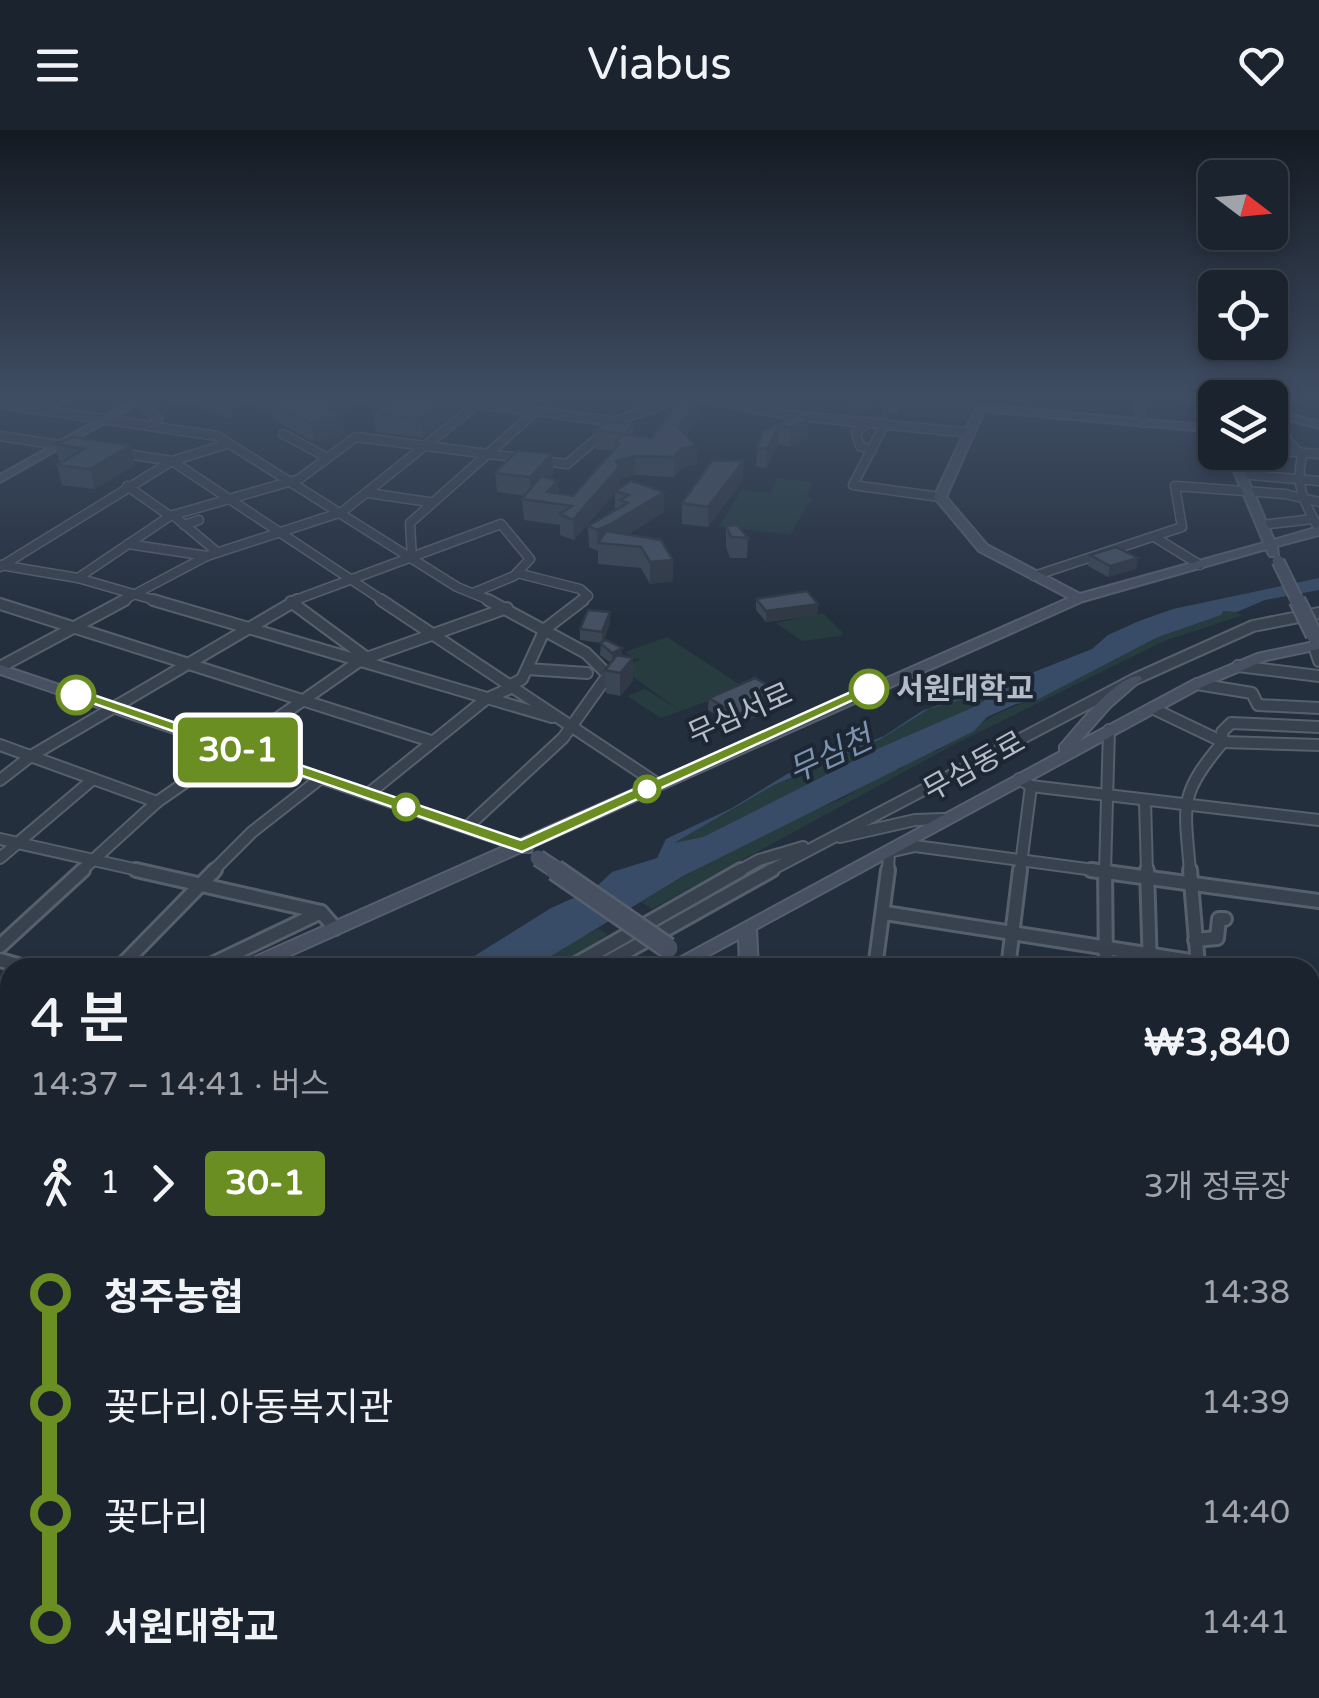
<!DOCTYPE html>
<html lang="ko">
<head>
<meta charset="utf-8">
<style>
  :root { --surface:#1b232e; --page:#282f3a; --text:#f1f3f6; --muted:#a0a4aa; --line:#39404a }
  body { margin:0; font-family:"Varela Round","Noto Sans KR",sans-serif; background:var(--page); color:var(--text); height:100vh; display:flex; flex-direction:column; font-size:38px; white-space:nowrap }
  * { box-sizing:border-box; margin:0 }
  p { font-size:32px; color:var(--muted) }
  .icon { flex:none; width:55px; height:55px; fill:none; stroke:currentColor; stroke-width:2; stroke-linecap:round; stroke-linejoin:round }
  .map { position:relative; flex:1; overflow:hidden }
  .side { position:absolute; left:0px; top:828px; width:1320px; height:742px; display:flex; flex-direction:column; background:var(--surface); border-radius:30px 30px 0 0; box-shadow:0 5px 15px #0003,0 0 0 2px var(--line) }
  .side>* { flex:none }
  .badge { padding:0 20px; border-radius:8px; font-size:35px; line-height:65px }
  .needle { width:65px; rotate:106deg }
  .fabs { position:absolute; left:1198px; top:30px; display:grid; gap:20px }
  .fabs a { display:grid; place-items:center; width:90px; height:90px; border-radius:15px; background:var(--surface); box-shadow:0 5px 15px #0003,0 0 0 2px var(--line); font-size:50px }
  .map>.badge { position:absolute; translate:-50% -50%; box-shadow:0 0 0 5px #fff }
  .legs { display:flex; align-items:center; gap:15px; height:110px; padding:0 30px; font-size:32px }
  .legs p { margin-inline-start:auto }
  .overview { display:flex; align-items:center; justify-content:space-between; height:170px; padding:0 30px }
  h1 { font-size:55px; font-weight:600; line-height:75px }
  ul { padding:0 30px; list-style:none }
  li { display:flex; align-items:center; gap:35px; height:110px; font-size:38px }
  li i { display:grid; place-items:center; width:15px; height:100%; margin:0 12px; background:currentColor }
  li i::after { content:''; width:25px; height:25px; margin:-12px; border:8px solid; border-radius:50%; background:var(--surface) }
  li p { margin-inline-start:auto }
  li:first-child i { background:linear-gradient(#0000 50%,currentColor 0) }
  li:last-child i { background:linear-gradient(currentColor 50%,#0000 0) }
  header { display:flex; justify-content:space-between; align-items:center; height:130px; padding:0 30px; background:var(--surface); font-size:45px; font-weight:600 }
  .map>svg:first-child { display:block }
  .green { fill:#263c3f }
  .water { fill:#394c67; fill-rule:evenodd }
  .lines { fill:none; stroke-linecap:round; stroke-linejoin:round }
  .street-far3-casing { stroke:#565f6c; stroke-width:11 }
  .street-far2-casing { stroke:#565f6c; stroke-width:14 }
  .street-far1-casing { stroke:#565f6c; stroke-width:18 }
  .street-casing { stroke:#565f6c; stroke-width:21 }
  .secondary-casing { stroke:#565f6c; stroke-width:4 }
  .street-far3 { stroke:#38414e; stroke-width:8 }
  .street-far2 { stroke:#38414e; stroke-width:10 }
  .street-far1 { stroke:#38414e; stroke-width:12 }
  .street { stroke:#38414e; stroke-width:16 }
  .secondary { fill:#465061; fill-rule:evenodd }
  .secondary-bridge-far2-casing { stroke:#565f6c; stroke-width:15; stroke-linecap:butt }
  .secondary-bridge-far1-casing { stroke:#565f6c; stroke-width:19; stroke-linecap:butt }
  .secondary-bridge-casing { stroke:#565f6c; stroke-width:24; stroke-linecap:butt }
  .secondary-bridge-far2 { stroke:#465061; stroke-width:11 }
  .secondary-bridge-far1 { stroke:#465061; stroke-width:15 }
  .secondary-bridge { stroke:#465061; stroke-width:19 }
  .wall { fill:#3b4654 }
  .shaded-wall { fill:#303945 }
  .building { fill:#455162; stroke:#303945; stroke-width:2.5 }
  .line-1 { fill:#6b8e23; stroke:#fff; stroke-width:2.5 }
  .stop-1-dot { fill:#fff; stroke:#6b8e23; stroke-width:5 }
  .labels { text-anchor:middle; stroke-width:8; stroke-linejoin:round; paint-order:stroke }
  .stop-label { font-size:30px; font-weight:bold; fill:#b4bcc9; stroke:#1d2633; text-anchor:start }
  .street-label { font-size:30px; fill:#b4bcc9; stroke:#1d2633 }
  .water-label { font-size:32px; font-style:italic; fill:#7c92b1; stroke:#1d2633 }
</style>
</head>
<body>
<header><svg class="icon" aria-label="menu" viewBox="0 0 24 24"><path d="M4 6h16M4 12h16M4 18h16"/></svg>Viabus<svg class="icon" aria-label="heart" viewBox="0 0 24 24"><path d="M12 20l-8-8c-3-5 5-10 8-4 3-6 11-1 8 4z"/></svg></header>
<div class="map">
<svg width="1319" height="1568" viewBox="0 0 1319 1568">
  <rect width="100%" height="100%" fill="#242f3e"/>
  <g class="green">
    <path d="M913 267H975L967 290 909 286 911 274 920 272 913 270Z"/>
    <path d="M777 348 812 352 807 367 812 368 790 405 719 396 742 360 770 363Z"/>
    <path d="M1228 479 1243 485 1164 511 957 613 652 779 641 772C703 734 769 698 837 671 858 663 876 641 900 639 915 626 934 624 950 613 977 597 1001 576 1035 571L1158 507Z"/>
    <path d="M823 483 843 503 841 506 802 511 776 493Z"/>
    <path d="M667 507 742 556V559L661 588 627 566 645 559 678 579 622 539 642 528 635 529 625 522Z"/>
    <path d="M981 564H993L976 576 877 619 703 707 672 714 774 655 881 609 929 579Z"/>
    <path d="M598 799 608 804 560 837 533 838 569 813Z"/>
    <path d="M375 1560H556L554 1568H372Z"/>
  </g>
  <path class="water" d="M1319 448V460L1265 470 1237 482 1223 481 1221 485 1158 507 1035 571 1016 574 987 587 974 601 950 613 685 745 533 837 455 838 551 778 594 759 612 742 657 728 666 709 732 678 787 644 884 606 922 581 964 566 995 563 1019 548 1092 519 1108 505 1139 491 1173 479ZM981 564 992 565 976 576 877 619 703 707 674 713 774 655 881 609 929 579Z"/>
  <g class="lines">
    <g class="street-far3-casing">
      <g id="street-far3">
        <path d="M700 267 788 285 971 303"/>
        <path d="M1135 267 1144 293"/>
        <path d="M138 270 158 289 153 296"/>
        <path d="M443 270 612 291"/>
        <path d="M0 274 217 306 457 457 494 472"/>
        <path d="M1270 276 1288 311 1302 326C1295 357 1304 372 1319 399"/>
        <path d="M41 279 64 267"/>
        <path d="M869 292 856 302 860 316 872 320"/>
        <path d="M885 293 853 355 940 367"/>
        <path d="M283 304 326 327"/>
        <path d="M0 306 59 315"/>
        <path d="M1270 320 1319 324"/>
        <path d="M120 323 172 331 385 472"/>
        <path d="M1239 344 1319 351"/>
        <path d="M127 356 170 386"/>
        <path d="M368 363 429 372"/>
        <path d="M173 385 217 422"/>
        <path d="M184 395 199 390"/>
        <path d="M1262 395 1313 389"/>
        <path d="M1156 408 1200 435"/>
        <path d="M128 414 207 426"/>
        <path d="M412 429 410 393 535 282"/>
        <path d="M0 435 78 448 161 472"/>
        <path d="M0 437 172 331 227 314"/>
        <path d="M517 443 580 459 588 466 580 472"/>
        <path d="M1034 446 1182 397 1175 356 1285 364 1319 372"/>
        <path d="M78 448 170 386 299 349 356 307 567 334 619 290 683 267"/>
        <path d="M120 472 207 426 342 382 486 267"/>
        <path d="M290 472 501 394 530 429 514 446 473 463"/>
      </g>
    </g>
    <g class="street-far2-casing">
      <g id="street-far2">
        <path d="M153 470 552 587"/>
        <path d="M381 470 658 654"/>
        <path d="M291 472 367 528"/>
        <path d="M0 474 431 611"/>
        <path d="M1314 516 1319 531"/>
        <path d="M1238 536 1319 546"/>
        <path d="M0 537 125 470"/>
        <path d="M527 539 587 543"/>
        <path d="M1197 554 1252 563 1258 575 1319 578"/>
        <path d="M511 555 522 549 545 499 583 470"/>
        <path d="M1152 578 1223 612 1319 615"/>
        <path d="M1223 612 1222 602 1231 593 1319 597"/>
        <path d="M0 615 157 672"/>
        <path d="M1019 649 1031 656 1319 690"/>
        <path d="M0 650 31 626 297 470"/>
        <path d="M368 664 486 569 513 557"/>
        <path d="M1145 671 1147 742"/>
        <path d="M467 697 563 608 608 545 586 523 488 470"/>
        <path d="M840 707 915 690 944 689"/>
        <path d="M0 709 147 742"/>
        <path d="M0 728 92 650"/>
        <path d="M80 742 157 672 361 530 507 478"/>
        <path d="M212 742 252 702 321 648"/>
        <path d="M737 742 759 730 803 717"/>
        <path d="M767 742 1135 549 1253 496 1319 483"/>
        <path d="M888 742 889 722 915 716 1109 742"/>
        <path d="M1020 742 1031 656"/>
        <path d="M1105 742 1109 600"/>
        <path d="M1190 742C1185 675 1177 666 1223 612"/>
      </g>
    </g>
    <g class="street-far1-casing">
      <g id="street-far1">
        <path d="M136 740 321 782 335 798"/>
        <path d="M1091 740 1319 771"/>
        <path d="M1105 740 1106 838"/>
        <path d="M1147 740 1150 838"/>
        <path d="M1190 740 1198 835"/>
        <path d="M885 783 1197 832"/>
        <path d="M1195 810 1217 808 1219 789H1225"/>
        <path d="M0 816 83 740"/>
        <path d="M0 830 28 838"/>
        <path d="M119 838 215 740"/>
        <path d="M204 838 321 782"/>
        <path d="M569 838 741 740"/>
        <path d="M597 838 772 740"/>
        <path d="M875 838 888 740"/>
        <path d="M1008 838 1020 740"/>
        <path d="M0 869 10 860"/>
        <path d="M0 919 10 916"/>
        <path d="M1310 928 1319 930"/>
        <path d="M1310 1049H1319"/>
      </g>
    </g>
    <g class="street-casing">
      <g id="street">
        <path d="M0 1132 10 1130"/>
        <path d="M1310 1502 1319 1503"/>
        <path d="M140 1560 171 1568"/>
        <path d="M1085 1560V1568"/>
        <path d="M1228 1560 1229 1568"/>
        <path d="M111 1568 115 1560"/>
        <path d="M337 1568 340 1560"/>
        <path d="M747 1568 749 1560"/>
        <path d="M870 1568 871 1560"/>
        <path d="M986 1568 989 1560"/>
      </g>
    </g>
    <g class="secondary-casing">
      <g id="secondary">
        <path d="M139 267H150L0 352V345Z"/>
        <path d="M1201 267H1211L1215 275V288L1210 285Z"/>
        <path d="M981 275 1215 296V302L984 281 946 367 987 415 1080 464 1264 413 1226 322H1236L1274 410 1319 397V405L1277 416 1278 426H1270L1266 419 1083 471 532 717 531 722H521L262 838H236L239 834 505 716 0 544V535L519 710 1069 468 979 421 934 367 976 278Z"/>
        <path d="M1270 279 1319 292V298L1270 285Z"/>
        <path d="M1319 511V519L1266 530 1202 557 756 799 758 838H740L739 809 685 838H661L1060 622V616C1076 598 1116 545 1140 546L1142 549 1110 577 1080 611 1192 551 1257 524Z"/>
        <path d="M10 930V944L0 947V933Z"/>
        <path d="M1310 1145 1319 1146V1166L1310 1165Z"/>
        <path d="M10 1185V1205L0 1207V1187Z"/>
        <path d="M10 1311V1335L0 1337V1313Z"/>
        <path d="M44 1560H74L70 1568H40Z"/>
      </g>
    </g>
    <use href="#street-far3" class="street-far3"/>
    <use href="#street-far2" class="street-far2"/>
    <use href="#street-far1" class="street-far1"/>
    <use href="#street" class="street"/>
    <use href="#secondary" class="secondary"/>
    <g class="secondary-bridge-far2-casing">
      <path id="secondary-bridge-far2" d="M1278 431 1298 472"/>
    </g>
    <g class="secondary-bridge-far1-casing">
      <g id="secondary-bridge-far1">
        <path d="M1297 470 1314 505"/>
        <path d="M538 728 559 742"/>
      </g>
    </g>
    <g class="secondary-bridge-casing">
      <path id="secondary-bridge" d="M555 740 668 818"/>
    </g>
    <use href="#secondary-bridge-far2" class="secondary-bridge-far2"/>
    <use href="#secondary-bridge-far1" class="secondary-bridge-far1"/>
    <use href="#secondary-bridge" class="secondary-bridge"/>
  </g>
  <g class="wall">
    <path d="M168 267H457L458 280 423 308 376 302 373 283 388 272 372 270 365 276 355 275 341 285 345 304 314 312 272 289 271 283 256 281 255 274 236 272 231 289 194 274 171 272Z"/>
    <path d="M700 267 699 285 686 305 697 335 682 337 674 347 635 345 620 349V357L664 382 628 404 673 430V451L650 454 641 438 598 434V421L589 417 588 396 615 380V363L574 410 560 405V395L524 390 522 369 525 366 497 362 495 343 552 324 553 343 548 348 558 351 559 364 573 366 612 321 596 319 595 300 633 294V306L652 308Z"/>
    <path d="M784 267H802L794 278 784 276Z"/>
    <path d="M855 267H867L865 281 853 280Z"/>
    <path d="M871 267H899L898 284 882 285 884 267Z"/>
    <path d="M797 285 808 308 789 317 778 314 766 338 756 337 757 318 762 302Z"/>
    <path d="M72 307 135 335 95 359 62 355 57 335 60 334 55 314Z"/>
    <path d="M743 350 708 397 682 394V373Z"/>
    <path d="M726 396 748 408 747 428H730L726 417Z"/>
    <path d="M1090 425 1138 428 1136 439 1108 447 1088 436Z"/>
    <path d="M756 469 818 474 817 485 766 492 756 480Z"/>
    <path d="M610 482V493L603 512 622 526 633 528V551L620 566 606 563 605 540 611 533 600 525 601 513 580 510V499Z"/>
    <path d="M783 564 782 575 736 596 708 580 709 568Z"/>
  </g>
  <g class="shaded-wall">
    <path d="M229 267H235L236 272 231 289 228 271Z"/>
    <path d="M339 267H354L355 275 340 286H342L345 304 314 312 311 293 327 276Z"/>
    <path d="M364 267H372V270L365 276Z"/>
    <path d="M450 267H457L458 280 423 308 421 289Z"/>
    <path d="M700 267 699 285 678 316V297Z"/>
    <path d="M795 267H802L794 278Z"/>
    <path d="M809 289 808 308 789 317 790 298Z"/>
    <path d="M779 295 778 314 766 338 767 319Z"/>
    <path d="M131 315 135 335 95 359 90 339Z"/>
    <path d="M697 316V335L682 337 674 347V327L682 318Z"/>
    <path d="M552 324 553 343 531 367 530 347Z"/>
    <path d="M635 326V345L620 349V357L574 410 573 390 616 331Z"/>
    <path d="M744 330 743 350 708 397V377Z"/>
    <path d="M558 351 559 371 547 362Z"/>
    <path d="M664 362V382L612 415 598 413V421L597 400Z"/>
    <path d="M1138 428 1136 439 1108 447 1110 436Z"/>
    <path d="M673 430V451L650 454V432Z"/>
    <path d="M818 474 817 485 766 492V481Z"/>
    <path d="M610 482V493L602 513V502Z"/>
    <path d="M622 518V530L613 534 612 523Z"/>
    <path d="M633 528V551L620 566V543Z"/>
    <path d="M783 564 782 575 736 596 737 585Z"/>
    <path d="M10 1403V1452L0 1469V1419Z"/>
  </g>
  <g class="building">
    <path d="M275 267H339L327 276 342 286 311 293 269 271Z"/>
    <path d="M395 267H450L421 289 373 283Z"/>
    <path d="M683 267H700L678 297 697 316 682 318 674 327 635 326 616 331 619 337 573 390 560 384 572 376 522 369 541 346 558 351 547 362 573 366 619 314 616 313 621 304 652 308Z"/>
    <path d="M855 267H866V270L854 269Z"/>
    <path d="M884 267H899V273L883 274Z"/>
    <path d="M797 285 809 289 790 298 779 295 767 319 757 318 762 302Z"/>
    <path d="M606 292 633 294 626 304 595 300Z"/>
    <path d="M72 307 131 315 90 339 57 335 84 319 55 314Z"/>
    <path d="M518 320 552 324 530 347 495 343Z"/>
    <path d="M744 330 708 377 682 373 712 331Z"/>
    <path d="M631 351 664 362 611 394 597 400 588 396 628 373 620 370 629 365 615 361Z"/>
    <path d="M737 395 748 408 731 407 726 396Z"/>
    <path d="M606 401 661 410 673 430 650 432 641 417 598 413Z"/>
    <path d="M1116 417 1138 428 1110 436 1090 425Z"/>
    <path d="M807 461 818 474 766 481 756 469Z"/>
    <path d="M588 480 610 482 602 502 580 499Z"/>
    <path d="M606 510 622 518 612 523 600 513Z"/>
    <path d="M617 525 633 528 620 543 605 540Z"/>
    <path d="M755 548 783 564 737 585 709 568Z"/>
    <path d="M10 1353V1403L0 1419V1369Z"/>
  </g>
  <linearGradient id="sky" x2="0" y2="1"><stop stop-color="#141a22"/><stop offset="0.55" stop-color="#3f4d63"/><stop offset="1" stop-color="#3f4d63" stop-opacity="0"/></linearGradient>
  <rect width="1319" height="486" fill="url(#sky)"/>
  <path class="line-1" d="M864 556 877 559 522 722 69 565 82 561 521 710Z"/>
  <g class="stop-1-dot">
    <circle cx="869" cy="559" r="18"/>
    <circle cx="76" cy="565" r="18"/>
    <circle cx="647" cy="659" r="12"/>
    <circle cx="406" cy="677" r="12"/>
  </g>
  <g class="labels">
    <g class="stop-label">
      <text x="896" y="569">서원대학교</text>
    </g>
    <g class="street-label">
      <text transform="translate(740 584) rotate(-24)" y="10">무심서로</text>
      <text transform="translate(974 636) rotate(-29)" y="10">무심동로</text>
    </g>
    <g class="water-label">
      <text transform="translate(830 624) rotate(-25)" y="11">무심천</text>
    </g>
  </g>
</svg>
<div class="fabs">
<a><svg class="needle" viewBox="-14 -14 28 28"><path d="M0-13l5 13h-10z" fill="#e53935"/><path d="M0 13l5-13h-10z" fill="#a0a4aa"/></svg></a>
<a><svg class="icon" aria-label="locate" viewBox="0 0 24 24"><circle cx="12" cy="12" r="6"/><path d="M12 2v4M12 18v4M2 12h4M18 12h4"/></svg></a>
<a><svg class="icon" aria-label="layers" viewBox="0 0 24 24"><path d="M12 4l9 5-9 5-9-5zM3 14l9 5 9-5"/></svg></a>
</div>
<b class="badge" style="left:238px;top:620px;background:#6b8e23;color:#fff">30-1</b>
<section class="side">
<div class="overview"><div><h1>4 분</h1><p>14:37 – 14:41 · 버스</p></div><b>₩3,840</b></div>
<div class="legs"><svg class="icon" aria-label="walk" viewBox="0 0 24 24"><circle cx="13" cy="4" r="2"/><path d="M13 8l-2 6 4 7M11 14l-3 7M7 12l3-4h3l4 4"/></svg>1<svg class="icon" aria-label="forward" viewBox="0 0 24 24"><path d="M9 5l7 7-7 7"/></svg><b class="badge" style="background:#6b8e23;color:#fff">30-1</b><p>3개 정류장</p></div>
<ul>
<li><i style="color:#6b8e23"></i><b>청주농협</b><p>14:38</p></li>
<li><i style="color:#6b8e23"></i><span>꽃다리.아동복지관</span><p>14:39</p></li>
<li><i style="color:#6b8e23"></i><span>꽃다리</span><p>14:40</p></li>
<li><i style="color:#6b8e23"></i><b>서원대학교</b><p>14:41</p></li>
</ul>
</section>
</div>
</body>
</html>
